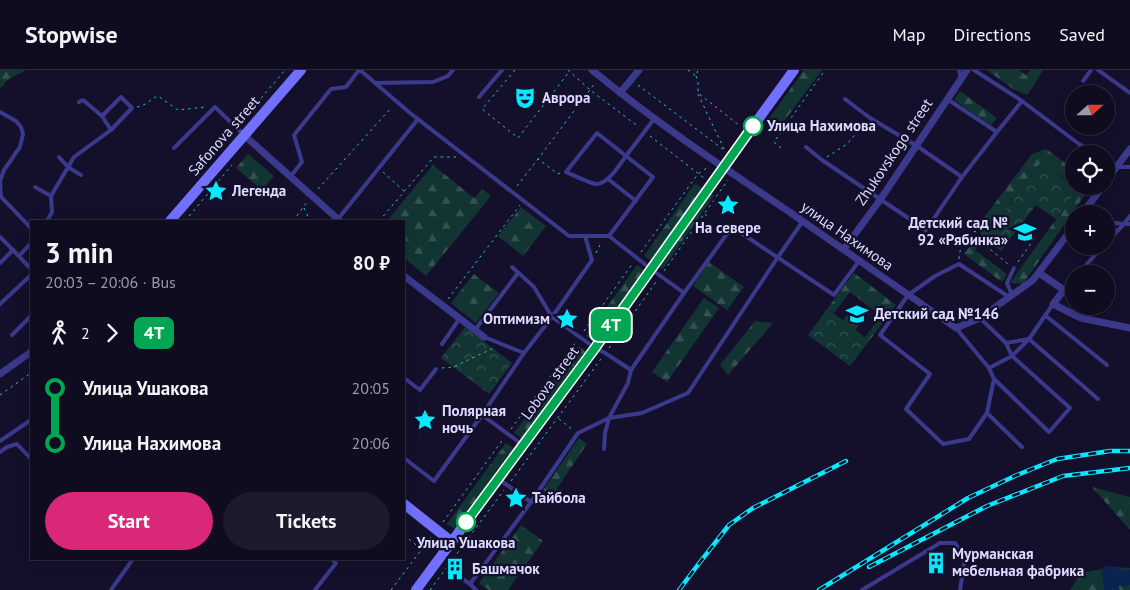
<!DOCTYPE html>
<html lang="en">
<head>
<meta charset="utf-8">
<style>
  :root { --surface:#0f0c20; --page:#1d1a2d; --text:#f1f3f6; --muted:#9b9ba5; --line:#2f2c3e; --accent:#db2777 }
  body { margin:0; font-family:"PT Sans",sans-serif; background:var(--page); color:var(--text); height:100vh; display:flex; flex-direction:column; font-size:19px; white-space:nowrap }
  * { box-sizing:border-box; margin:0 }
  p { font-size:16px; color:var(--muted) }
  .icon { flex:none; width:28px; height:28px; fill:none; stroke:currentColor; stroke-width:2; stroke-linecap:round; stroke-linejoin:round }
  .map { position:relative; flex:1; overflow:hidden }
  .side { position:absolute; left:30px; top:150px; width:375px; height:340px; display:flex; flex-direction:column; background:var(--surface); border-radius:0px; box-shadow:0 2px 12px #0003,0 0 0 1px var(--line) }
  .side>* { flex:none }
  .badge { padding:0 10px; border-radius:8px; font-size:18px; line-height:32px }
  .needle { width:32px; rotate:69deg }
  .controls { position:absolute; left:1065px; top:15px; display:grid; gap:10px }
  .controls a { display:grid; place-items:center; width:50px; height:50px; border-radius:50%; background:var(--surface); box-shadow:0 2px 12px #0003,0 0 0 1px var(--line); font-size:25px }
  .map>.badge { position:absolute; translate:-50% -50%; box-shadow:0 0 0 2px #fff }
  .legs { display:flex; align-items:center; gap:8px; height:55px; padding:0 15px; font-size:16px }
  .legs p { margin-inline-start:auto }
  .overview { display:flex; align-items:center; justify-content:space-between; height:85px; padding:0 15px }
  h1 { font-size:28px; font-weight:800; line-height:38px }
  .button { display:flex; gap:10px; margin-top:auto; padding:10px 15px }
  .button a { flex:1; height:58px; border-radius:30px; background:var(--accent); color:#fff; font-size:20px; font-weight:800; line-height:58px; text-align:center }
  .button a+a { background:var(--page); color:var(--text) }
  ul { padding:0 15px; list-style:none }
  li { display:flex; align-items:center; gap:18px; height:55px; font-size:19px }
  li i { display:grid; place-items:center; width:8px; height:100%; margin:0 6px; background:currentColor }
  li i::after { content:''; width:12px; height:12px; margin:-6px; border:4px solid; border-radius:50%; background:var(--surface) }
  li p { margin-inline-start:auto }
  li:first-child i { background:linear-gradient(#0000 50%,currentColor 0) }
  li:last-child i { background:linear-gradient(currentColor 50%,#0000 0) }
  header { display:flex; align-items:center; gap:30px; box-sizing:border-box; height:70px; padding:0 25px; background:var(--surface); border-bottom:1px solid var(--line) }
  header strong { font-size:24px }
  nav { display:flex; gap:28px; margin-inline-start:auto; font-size:18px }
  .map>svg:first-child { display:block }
  .forest { fill:url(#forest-firs) }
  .park { fill:url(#park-crowns) }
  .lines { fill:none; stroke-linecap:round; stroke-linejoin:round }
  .river { stroke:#0a244f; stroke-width:15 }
  .path { stroke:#2bc2b7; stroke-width:1; stroke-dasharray:2.5 4; stroke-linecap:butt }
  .lane { stroke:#3b398c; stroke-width:4 }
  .street { stroke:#3b398c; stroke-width:7 }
  .secondary { stroke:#7271ff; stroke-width:10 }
  .rail-casing { stroke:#06e9ff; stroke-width:4.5 }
  .rail { stroke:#14102b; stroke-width:2.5; stroke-dasharray:8; stroke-linecap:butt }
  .line-1-casing { stroke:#fff; stroke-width:11 }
  .line-1 { stroke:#00a651; stroke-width:8 }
  .stop-1-dot { fill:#fff; stroke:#00a651; stroke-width:2.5 }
  .labels { text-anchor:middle; stroke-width:4.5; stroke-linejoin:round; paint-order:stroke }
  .poi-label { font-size:15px; font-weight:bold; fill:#dddaff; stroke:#14102b; text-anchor:start }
  .stop-label { font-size:15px; font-weight:bold; fill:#dddaff; stroke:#14102b; text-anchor:start }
  .street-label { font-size:15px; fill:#dddaff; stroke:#14102b }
</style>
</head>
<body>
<header>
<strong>Stopwise</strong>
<nav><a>Map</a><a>Directions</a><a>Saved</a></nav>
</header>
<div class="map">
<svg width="1130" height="520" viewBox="0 0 1130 520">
  <defs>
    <pattern id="forest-firs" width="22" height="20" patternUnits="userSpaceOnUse" patternTransform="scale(1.25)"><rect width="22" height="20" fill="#123534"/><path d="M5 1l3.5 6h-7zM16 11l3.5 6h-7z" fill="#345252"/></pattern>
    <pattern id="park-crowns" width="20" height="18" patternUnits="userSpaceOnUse" patternTransform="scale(1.25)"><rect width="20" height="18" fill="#123534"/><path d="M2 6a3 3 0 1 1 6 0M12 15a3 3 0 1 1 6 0" fill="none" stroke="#345252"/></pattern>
  </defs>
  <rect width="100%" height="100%" fill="#14102b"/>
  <g class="forest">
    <path d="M0 0H25C20 5 14 5 9 9 4 12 6 15 0 18Z"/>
    <path d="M804 0H822L779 58 768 50Z"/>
    <path d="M987 0H1019L1026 5 1030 0H1043L1033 17 1027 25 1013 19Z"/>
    <path d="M960 21 997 48 991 55 954 30Z"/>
    <path d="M1046 79 1074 99V115L1041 92 984 169 977 157 1032 84Z"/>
    <path d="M248 84 274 106 262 120 236 98Z"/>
    <path d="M433 95 474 128 482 119 491 126 426 206 404 188V151H387Z"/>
    <path d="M695 113 704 119 653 192 644 186Z"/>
    <path d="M1075 116H1091L1023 214 1010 213 1078 119Z"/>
    <path d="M709 122 714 126 663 199 657 195Z"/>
    <path d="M521 137 546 156 523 186 498 166Z"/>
    <path d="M974 171 979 175 975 180 1007 204 1002 212 964 184Z"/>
    <path d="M709 192 744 217 727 240 693 216Z"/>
    <path d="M637 195 646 202 595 272 586 266Z"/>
    <path d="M854 203 896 235 869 271 865 267 881 246 850 222 834 243 827 239Z"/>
    <path d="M474 204 499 223 476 253 451 233Z"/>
    <path d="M704 228 719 238 667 312 652 302Z"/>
    <path d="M755 251 773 253 728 305 720 295Z"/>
    <path d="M579 276 587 283 523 369 514 363Z"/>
    <path d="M579 368 587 374 552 426 543 420Z"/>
    <path d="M506 373 515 379 456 460 447 454Z"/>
    <path d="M1092 417 1130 427V460Z"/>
    <path d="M521 455 543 471 508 520H489L479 513Z"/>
    <path d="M1113 497 1130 498V520H1070L1081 503Z"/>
  </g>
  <g class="park">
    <path d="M1041 92 1078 119 1056 149 1036 135 1001 181 984 169Z"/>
    <path d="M827 239 843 250 847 245 859 255 856 260 869 271 850 296 808 265Z"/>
    <path d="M465 257 512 293 489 324 441 288Z"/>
  </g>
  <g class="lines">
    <path class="river" d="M1112 520 1109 503 1123 509 1130 507"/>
    <g class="path">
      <path d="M515 0 482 39 518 68 569 2"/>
      <path d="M568 0 590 20 639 57"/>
      <path d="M688 0 696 6 698 0"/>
      <path d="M696 6 698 12V23L740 56"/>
      <path d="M638 15 724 80"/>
      <path d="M698 24 724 79"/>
      <path d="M137 37C146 36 150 29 158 26L178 40 205 37"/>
      <path d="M240 53 285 0"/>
      <path d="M650 66 704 108"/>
      <path d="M781 78 774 72 825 0"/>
      <path d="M827 87 847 74 865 53"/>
      <path d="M383 102 404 121"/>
      <path d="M560 103 558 104 538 89 595 13"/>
      <path d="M517 116 538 89"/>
      <path d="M318 119 392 37"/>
      <path d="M304 138 310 151"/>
      <path d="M705 144 708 147"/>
      <path d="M185 151 232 95"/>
      <path d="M293 151 307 132"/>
      <path d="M379 151 434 87H456"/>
      <path d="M641 182 698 104 708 97"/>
      <path d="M596 183 601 173"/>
      <path d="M959 189C960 175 964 169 975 161L980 171 1008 194"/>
      <path d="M1018 192 1036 166"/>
      <path d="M664 201 728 110"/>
      <path d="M448 229 520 135"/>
      <path d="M584 261 633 193"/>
      <path d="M609 278 656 212"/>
      <path d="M442 298 453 297 494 278"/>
      <path d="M0 325 31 303"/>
      <path d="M559 349 573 360"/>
      <path d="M511 359 576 272"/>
      <path d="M511 411 601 289"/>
      <path d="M443 452 504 368"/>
      <path d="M404 465 421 479"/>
      <path d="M391 520 431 467"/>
      <path d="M430 520 504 420"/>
    </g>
    <g class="lane">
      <path d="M360 0 410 43 569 166H609L651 199 684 223"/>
      <path d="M959 0 961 9"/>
      <path d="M974 0 1022 31 1079 74 1095 84"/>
      <path d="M1098 0 1130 23"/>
      <path d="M1083 11 1091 0"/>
      <path d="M375 13 433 12 448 6 453 0"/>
      <path d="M479 27 502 0"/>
      <path d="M845 29 870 48 917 76 962 107"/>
      <path d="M947 29 997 62 1022 31"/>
      <path d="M0 42 16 51 21 57 23 64 20 77 4 100 0 111 1 127 31 158"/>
      <path d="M102 46 111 60"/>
      <path d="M597 63 626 86C620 94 608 114 597 114 591 114 573 105 566 102Z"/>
      <path d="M806 77 822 90 926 160 962 107 997 62"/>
      <path d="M174 78 215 37 243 64"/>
      <path d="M59 87 68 97 81 105"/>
      <path d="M1106 91 1116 97H1130"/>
      <path d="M290 107 302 92 294 65 331 19 346 17 359 0"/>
      <path d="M608 109 636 131"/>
      <path d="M35 117 51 126"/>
      <path d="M338 149 418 49"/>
      <path d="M47 151 52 142 51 126 74 87 111 60 132 38 121 27 102 46 83 30 79 32"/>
      <path d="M1106 152 1124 154 1130 146"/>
      <path d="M609 166 653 107 626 86 654 49"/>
      <path d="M0 167 13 180"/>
      <path d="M1106 173 1124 154H1130"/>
      <path d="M19 186 31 173"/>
      <path d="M0 193 13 180 31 199"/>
      <path d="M512 197 534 217 552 247 592 190 585 166"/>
      <path d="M1078 204 1103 176"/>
      <path d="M1064 220 1074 209"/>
      <path d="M1012 225 1007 213 1014 198"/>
      <path d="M0 234 31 205"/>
      <path d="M1046 246 1107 295"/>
      <path d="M980 248 1006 273 1029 269 1098 329"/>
      <path d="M956 258 989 298 1012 286 1029 269 1053 234"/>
      <path d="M475 260 518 203"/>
      <path d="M12 265 31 246"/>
      <path d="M484 267 524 283 552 247 595 278 605 283 631 300"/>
      <path d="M442 274 460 248"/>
      <path d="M989 298 994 309 1049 362 1070 338 1012 286 1006 273"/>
      <path d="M404 308 420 320 436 299"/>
      <path d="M994 309 987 343 1022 377"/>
      <path d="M987 343 969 369 943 374 906 339 930 304 880 265 908 225 935 206 959 194 1009 227"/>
      <path d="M482 345 523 375"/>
      <path d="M0 371 31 350"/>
      <path d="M604 379 605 363 609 348 642 343 688 323 778 187 803 151"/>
      <path d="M0 382 7 377 17 374 31 389"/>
      <path d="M404 388 434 411 482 345 524 283"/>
      <path d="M531 432 578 363 609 348 628 313 631 300 684 223 732 157 834 225 859 191"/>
      <path d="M455 504 470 514 531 432 500 410"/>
      <path d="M470 514 476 520"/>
      <path d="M111 520 133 489"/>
      <path d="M315 520 336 493 331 489"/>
      <path d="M862 520 940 473H955L965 488 960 520"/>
    </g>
    <g class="street">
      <path d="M592 0C655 52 723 97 791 143 846 181 901 220 956 258L980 248 1033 210 1074 156"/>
      <path d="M620 23 639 0"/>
      <path d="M245 66 340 151"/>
      <path d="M1106 111 1130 79"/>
      <path d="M1082 144 1103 116"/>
      <path d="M844 179 880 130 967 0"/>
      <path d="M1039 203 1064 220 1053 234 1081 248 1130 258"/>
      <path d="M404 206 484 267"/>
      <path d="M0 304 31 282"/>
    </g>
    <g class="secondary">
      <path d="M170 151 301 0"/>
      <path d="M404 434 452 472"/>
      <path d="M416 520 595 278 693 139 794 0"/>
    </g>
    <g class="rail-casing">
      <g id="rail">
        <path d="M869 497 987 436 1063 406 1130 398"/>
        <path d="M679 520 697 496 729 455 753 438 846 391"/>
        <path d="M819 520 968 428 1017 405 1057 389 1110 381H1130"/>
      </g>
    </g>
    <use href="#rail" class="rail"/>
  </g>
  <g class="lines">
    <g class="line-1-casing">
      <path id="line-1" d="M466 452 595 278 753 56"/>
    </g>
    <use href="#line-1" class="line-1"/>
  </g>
  <defs>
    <g id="theatre-bare" transform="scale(1.725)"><path d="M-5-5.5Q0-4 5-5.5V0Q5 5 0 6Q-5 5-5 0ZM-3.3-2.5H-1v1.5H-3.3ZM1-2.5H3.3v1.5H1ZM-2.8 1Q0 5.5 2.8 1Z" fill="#06e9ff" stroke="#14102b" stroke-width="2.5" paint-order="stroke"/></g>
    <g id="sight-bare" transform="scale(1.725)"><path d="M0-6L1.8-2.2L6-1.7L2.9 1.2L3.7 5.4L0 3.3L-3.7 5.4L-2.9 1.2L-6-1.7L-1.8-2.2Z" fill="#06e9ff" stroke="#14102b" stroke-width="2.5" paint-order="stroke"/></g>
    <g id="school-bare" transform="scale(1.725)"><path d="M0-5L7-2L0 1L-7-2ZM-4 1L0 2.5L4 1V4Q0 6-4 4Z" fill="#06e9ff" stroke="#14102b" stroke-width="2.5" paint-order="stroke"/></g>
    <g id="building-bare" transform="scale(1.725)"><path d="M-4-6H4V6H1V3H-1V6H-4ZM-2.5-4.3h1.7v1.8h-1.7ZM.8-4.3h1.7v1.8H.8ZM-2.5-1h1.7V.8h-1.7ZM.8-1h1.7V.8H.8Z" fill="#06e9ff" stroke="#14102b" stroke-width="2.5" paint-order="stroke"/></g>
  </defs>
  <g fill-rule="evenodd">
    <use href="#theatre-bare" x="525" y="28"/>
    <use href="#sight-bare" x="216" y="121"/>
    <use href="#sight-bare" x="728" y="135"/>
    <use href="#school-bare" x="1025" y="162"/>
    <use href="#school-bare" x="857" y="244"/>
    <use href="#sight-bare" x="567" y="249"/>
    <use href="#sight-bare" x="425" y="350"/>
    <use href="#sight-bare" x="516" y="428"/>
    <use href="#building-bare" x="936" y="493"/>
    <use href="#building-bare" x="455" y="499"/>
  </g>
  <g class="stop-1-dot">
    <circle cx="753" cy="56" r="9"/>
    <circle cx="466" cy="452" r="9"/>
  </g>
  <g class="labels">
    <g class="poi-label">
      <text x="542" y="33">Аврора</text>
      <text x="232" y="126">Легенда</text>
      <text x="1008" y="158" text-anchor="end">Детский сад №<tspan x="1008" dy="17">92 «Рябинка»</tspan></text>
      <text x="728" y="163" text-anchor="middle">На севере</text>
      <text x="874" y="249">Детский сад №146</text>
      <text x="550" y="254" text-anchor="end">Оптимизм</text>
      <text x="442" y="346">Полярная<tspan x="442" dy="17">ночь</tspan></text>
      <text x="532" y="433">Тайбола</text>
      <text x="952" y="489">Мурманская<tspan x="952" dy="17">мебельная фабрика</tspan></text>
      <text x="472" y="504">Башмачок</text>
    </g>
    <g class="stop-label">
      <text x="767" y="61">Улица Нахимова</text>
      <text x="466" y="478" text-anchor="middle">Улица Ушакова</text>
    </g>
    <g class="street-label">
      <text transform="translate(224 66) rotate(-49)" y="5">Safonova street</text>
      <text transform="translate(894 82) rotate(-56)" y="5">Zhukovskogo street</text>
      <text transform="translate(847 166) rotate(35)" y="5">улица Нахимова</text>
      <text transform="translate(550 313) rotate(-54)" y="5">Lobova street</text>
    </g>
  </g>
</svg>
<div class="controls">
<a><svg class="needle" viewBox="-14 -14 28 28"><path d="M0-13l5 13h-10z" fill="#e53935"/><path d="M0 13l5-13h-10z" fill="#9b9ba5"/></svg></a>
<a><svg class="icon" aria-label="locate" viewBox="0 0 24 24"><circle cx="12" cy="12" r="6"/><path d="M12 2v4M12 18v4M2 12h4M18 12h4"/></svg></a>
<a>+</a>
<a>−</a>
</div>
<b class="badge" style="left:611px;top:255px;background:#00a651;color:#fff">4Т</b>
<section class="side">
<div class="overview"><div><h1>3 min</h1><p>20:03 – 20:06 · Bus</p></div><b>80 ₽</b></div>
<div class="legs"><svg class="icon" aria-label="walk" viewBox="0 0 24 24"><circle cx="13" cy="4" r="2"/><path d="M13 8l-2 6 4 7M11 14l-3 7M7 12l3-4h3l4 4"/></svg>2<svg class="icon" aria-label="forward" viewBox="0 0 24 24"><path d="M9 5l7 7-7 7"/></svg><b class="badge" style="background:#00a651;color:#fff">4Т</b></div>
<ul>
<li><i style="color:#00a651"></i><b>Улица Ушакова</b><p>20:05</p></li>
<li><i style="color:#00a651"></i><b>Улица Нахимова</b><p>20:06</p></li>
</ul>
<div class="button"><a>Start</a><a>Tickets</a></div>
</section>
</div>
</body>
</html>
